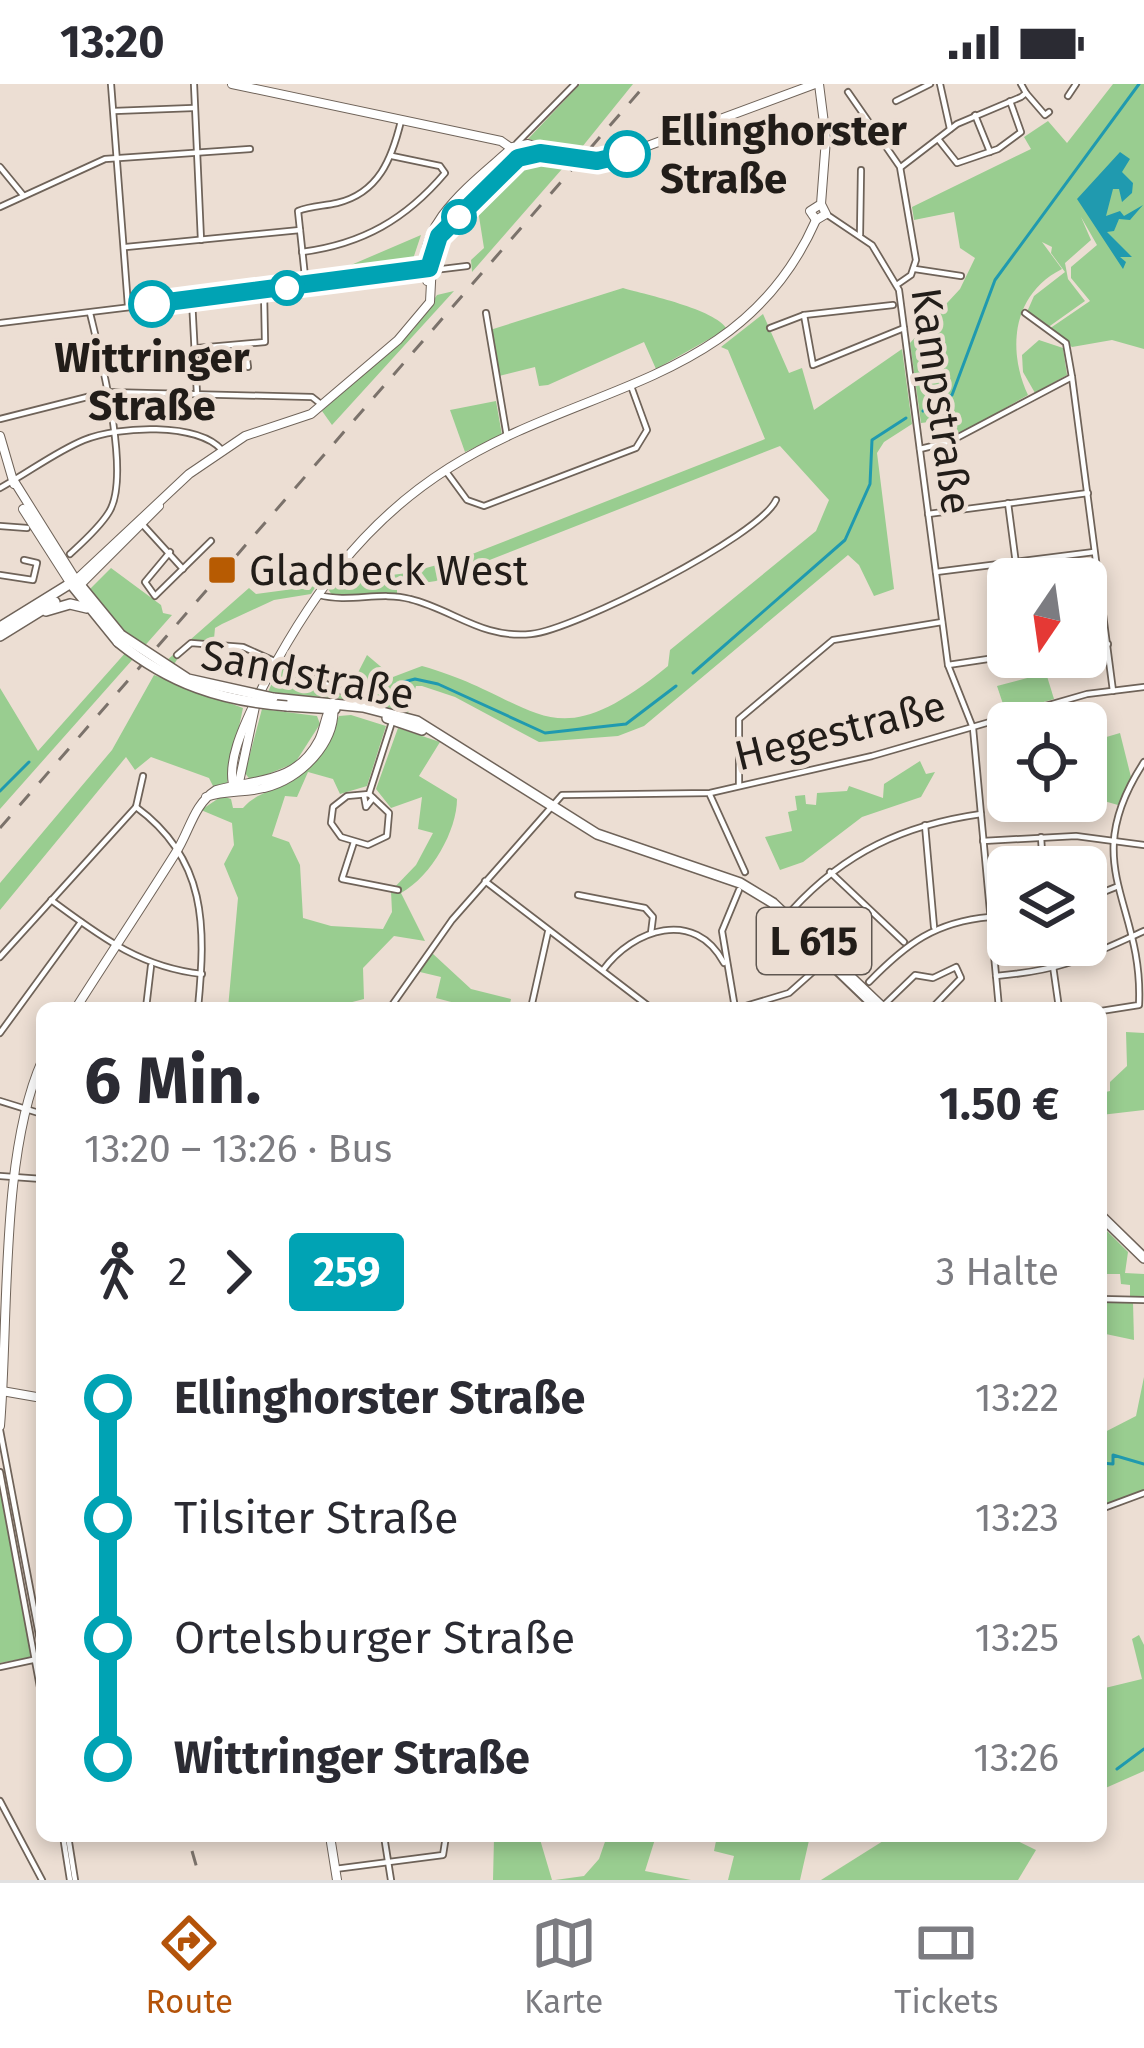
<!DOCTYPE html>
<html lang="de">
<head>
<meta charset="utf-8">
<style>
  :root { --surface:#fff; --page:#f2f2f3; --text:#2b2b33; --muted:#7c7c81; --line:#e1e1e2; --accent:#b45309 }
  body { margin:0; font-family:"Fira Sans",sans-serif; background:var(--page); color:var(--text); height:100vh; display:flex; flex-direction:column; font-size:45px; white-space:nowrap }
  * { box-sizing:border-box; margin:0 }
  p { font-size:39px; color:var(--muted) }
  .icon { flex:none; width:66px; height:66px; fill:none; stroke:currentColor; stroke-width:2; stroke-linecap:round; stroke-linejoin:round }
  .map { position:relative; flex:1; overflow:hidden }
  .details { position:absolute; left:36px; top:918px; width:1071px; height:840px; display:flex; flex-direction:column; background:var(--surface); border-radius:18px; box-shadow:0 6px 18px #0003 }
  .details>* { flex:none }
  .badge { padding:0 24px; border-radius:9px; font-size:42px; line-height:78px }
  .needle { width:78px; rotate:193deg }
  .tools { position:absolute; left:987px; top:474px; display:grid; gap:24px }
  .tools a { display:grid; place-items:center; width:120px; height:120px; border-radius:18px; background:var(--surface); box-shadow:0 6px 18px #0003; font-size:60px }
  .map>.badge { position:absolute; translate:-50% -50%; box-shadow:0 0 0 6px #fff }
  .legs { display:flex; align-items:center; gap:18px; height:132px; padding:0 48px; font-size:39px }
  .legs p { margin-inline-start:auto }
  .headline { display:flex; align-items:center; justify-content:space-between; height:204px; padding:0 48px }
  h1 { font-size:66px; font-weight:700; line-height:90px }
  ul { padding:0 48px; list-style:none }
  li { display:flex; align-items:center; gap:42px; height:120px; font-size:45px }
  li i { display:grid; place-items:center; width:18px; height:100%; margin:0 15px; background:currentColor }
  li i::after { content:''; width:30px; height:30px; margin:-15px; border:9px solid; border-radius:50%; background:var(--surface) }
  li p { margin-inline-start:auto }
  li:first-child i { background:linear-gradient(#0000 50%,currentColor 0) }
  li:last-child i { background:linear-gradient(currentColor 50%,#0000 0) }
  .status { display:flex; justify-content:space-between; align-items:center; height:84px; padding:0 60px; background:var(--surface); direction:ltr }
  .status svg { height:33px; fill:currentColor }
  .menu { display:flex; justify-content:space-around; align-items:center; height:168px; border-top:3px solid var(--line); background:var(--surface); font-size:33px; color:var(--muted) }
  .menu a { display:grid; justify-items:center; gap:6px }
  .menu .selected { color:var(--accent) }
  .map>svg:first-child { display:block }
  .green { fill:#99cd90 }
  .water { fill:#209aaf }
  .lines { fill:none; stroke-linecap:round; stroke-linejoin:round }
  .stream { stroke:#209aaf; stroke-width:3 }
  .street-casing { stroke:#6f6359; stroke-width:8 }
  .secondary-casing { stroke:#6f6359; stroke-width:10 }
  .primary-casing { stroke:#6f6359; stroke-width:12 }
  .street { stroke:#fff; stroke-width:4.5 }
  .secondary { stroke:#fff; stroke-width:8 }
  .primary { stroke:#fff; stroke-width:9 }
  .rail { stroke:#7b726b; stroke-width:3; stroke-dasharray:15 15; stroke-linecap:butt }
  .primary-bridge-casing { stroke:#6f6359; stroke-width:12; stroke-linecap:butt }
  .primary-bridge { stroke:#fff; stroke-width:9 }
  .line-1-casing { stroke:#fff; stroke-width:27 }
  .line-1 { stroke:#00a3b4; stroke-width:18 }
  .stop-1-dot { fill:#fff; stroke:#00a3b4; stroke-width:6 }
  .poi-dot { fill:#b75b02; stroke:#ecded3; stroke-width:4.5 }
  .labels { text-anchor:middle; stroke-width:9; stroke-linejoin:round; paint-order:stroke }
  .shield { fill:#ecded3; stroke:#5f5751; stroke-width:3 }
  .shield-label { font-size:39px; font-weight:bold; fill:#221d19 }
  .stop-label { font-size:42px; font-weight:bold; fill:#221d19; stroke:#ecded3; text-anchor:start }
  .street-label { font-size:42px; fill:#221d19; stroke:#ecded3 }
  .poi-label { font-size:42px; fill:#221d19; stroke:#ecded3; text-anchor:start }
</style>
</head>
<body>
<div class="status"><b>13:20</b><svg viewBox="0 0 49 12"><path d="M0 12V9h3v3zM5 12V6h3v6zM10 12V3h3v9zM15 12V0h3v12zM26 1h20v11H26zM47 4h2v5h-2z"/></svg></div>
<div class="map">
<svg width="1144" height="1796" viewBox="0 0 1144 1796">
  <rect width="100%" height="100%" fill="#ecded3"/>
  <g class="green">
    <path d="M580 0H633L578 68 528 55Z"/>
    <path d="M1113 0H1144V265L1112 256 1072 263 1049 245 1090 217 1071 194V183L1097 161 1081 133 1091 156 1065 179 1068 195 1085 217 1047 244 1027 228 1034 212 1065 188 1051 169 1052 163 1042 158 1062 185C1012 210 1007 266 1028 311L949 356 946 336 921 339 910 259 960 205 975 174 960 164 954 128 914 136 912 123 1031 65 1024 53 1048 37 1067 59Z"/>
    <path d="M525 75 569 77 472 188 471 176 484 164 477 120Z"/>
    <path d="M421 151 410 184 347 194 344 184Z"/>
    <path d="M623 204C647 211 715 225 727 245L656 285 644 258 548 301 539 302 535 283 499 292 490 246Z"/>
    <path d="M454 207 332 341 322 327 414 245 437 211Z"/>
    <path d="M763 230 789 289 802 284 814 326 902 265 912 340 884 358 877 369 894 505 874 512 859 481 848 471 644 642 618 652 539 658 455 613 422 602H416L408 629 353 616 268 608 281 579 346 612 367 571 393 593 422 582C540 615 547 681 668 582L670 566 816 447 829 416 780 362 436 497 397 503V510L332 511 328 505 332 498 408 489 462 474 765 355 728 266 721 263Z"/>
    <path d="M1039 256 1063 264 1067 291 1035 309 1023 288 1022 271Z"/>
    <path d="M496 317 502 351 465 368 450 326Z"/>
    <path d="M111 484 161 521 163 529 172 531 0 725V604L38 667 135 558 89 506Z"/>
    <path d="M316 502 311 510 274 516 222 540 215 544 214 555 188 558 173 582 165 578 249 504 256 510Z"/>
    <path d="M1046 589 1054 615 1006 629 997 602Z"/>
    <path d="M154 591 243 624 227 699 213 702 209 694 151 673 135 686 126 673 0 826V799L112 666Z"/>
    <path d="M262 625 317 632 320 640 295 679 251 697 245 689Z"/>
    <path d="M351 631 386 642 367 702 340 710 333 695 308 688 297 713 285 712 272 752 289 758 300 781 303 834 331 842 383 845 392 828 391 807 416 781 433 749 418 745 422 713 391 724 376 705 398 644 440 658 419 692 457 715C457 746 432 792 401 809L425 857 394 852 363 884 364 915 329 924H228L238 814 224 780 234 761 232 739 201 726 222 712 231 715 233 724H243C255 710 269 708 285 701 314 688 327 660 339 632Z"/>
    <path d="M1120 649 1131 693 1118 721 1097 715 1094 720 1041 721 1086 717V659Z"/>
    <path d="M920 677 926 690 935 688 921 713 862 733 803 778 780 786 765 753 792 747 788 728 797 726 795 712 805 711 806 720 816 721 817 709 847 707 849 702 883 714 884 700Z"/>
    <path d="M432 869 471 905 511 915 509 924H474L436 914 441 893 420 888Z"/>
    <path d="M1126 948 1144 949V1026L1101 1031V1009L1110 1007V998L1127 982Z"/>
    <path d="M1101 1141 1128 1168 1125 1189 1144 1190V1214H1130V1201L1121 1200 1120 1190H1101Z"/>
    <path d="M1101 1217 1133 1218 1134 1256 1101 1249Z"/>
    <path d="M1144 1293V1408L1101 1423V1350L1136 1332Z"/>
    <path d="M0 1407 31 1573 0 1579Z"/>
    <path d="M1139 1551 1144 1561V1687L1101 1706V1592L1105 1604 1142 1595 1132 1555Z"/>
    <path d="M475 1752H539L552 1796H493L494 1754Z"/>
    <path d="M607 1752H656L645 1787 691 1796H555L584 1792 599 1775Z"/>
    <path d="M717 1752H810L800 1796H728L734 1772 714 1767Z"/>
    <path d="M891 1752H1007L1036 1766 1018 1796H821Z"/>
  </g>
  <path class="water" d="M1120 68 1130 75 1122 88 1133 99 1132 109 1122 118 1119 105H1113L1106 132 1120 127 1124 132 1143 121 1130 136 1119 135 1114 147 1107 148 1132 173H1120L1126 178 1123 185 1077 115Z"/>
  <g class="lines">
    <g class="stream">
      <path d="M923 327 952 311 995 196 1139 0"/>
      <path d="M693 589 845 456 870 400 872 356 906 334"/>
      <path d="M396 600 415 595 438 600 545 649 626 640 676 602"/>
      <path d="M0 707 29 678"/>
      <path d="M1101 1379 1113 1380V1371L1144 1380"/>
      <path d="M1117 1685 1144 1665"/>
    </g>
    <g class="street-casing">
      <g id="street">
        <path d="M111 0 128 222"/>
        <path d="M194 0 201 156"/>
        <path d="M940 0 950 45"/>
        <path d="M848 8 900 83 916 176 911 191 898 200"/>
        <path d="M1026 9 1045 31 1049 28"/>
        <path d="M1068 12 1076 0"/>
        <path d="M896 17 930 0"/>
        <path d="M114 27 193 24"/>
        <path d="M975 31 990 68"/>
        <path d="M938 55 957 79 998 65 1021 48 1010 17"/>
        <path d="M517 59 575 0"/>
        <path d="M0 83 23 111"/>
        <path d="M901 83 957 40 1021 13 1026 9 1021 0"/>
        <path d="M0 123 105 75 250 65"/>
        <path d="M826 130 872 161 899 206 948 581 973 644 999 924"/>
        <path d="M860 151 861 86"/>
        <path d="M126 163 300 146"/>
        <path d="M302 168C363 160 406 135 445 89L440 82 392 72"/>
        <path d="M915 185 961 192"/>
        <path d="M306 202 298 127C310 122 324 122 337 119 379 109 392 74 401 37"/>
        <path d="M192 216 197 310"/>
        <path d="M486 229 507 353"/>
        <path d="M1025 229 1066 259 1072 293"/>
        <path d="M804 231 813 281 904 244"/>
        <path d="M0 239 467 182"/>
        <path d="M770 244 804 231 893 221"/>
        <path d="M245 261 248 283"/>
        <path d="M197 264 265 258 264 208"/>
        <path d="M0 335 107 308 312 313 322 321"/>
        <path d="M920 365 949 358 1072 293 1113 607"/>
        <path d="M445 386 467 416 484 422 636 364 647 346 631 302"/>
        <path d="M0 404C28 389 55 368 84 356 118 342 197 338 222 366"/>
        <path d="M1008 419 1018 495"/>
        <path d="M928 430 1088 409"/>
        <path d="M143 441 183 485"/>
        <path d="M0 442 27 444"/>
        <path d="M170 468 145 498 155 512 211 457"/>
        <path d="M70 470C82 459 100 443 109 428 132 391 100 271 90 229"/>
        <path d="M936 488 1094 468"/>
        <path d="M0 491 33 496 37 479 24 476"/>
        <path d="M319 511C349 519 381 507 410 515 454 526 482 555 531 550 574 546 760 452 776 416"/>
        <path d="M1086 562 1108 560"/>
        <path d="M177 571 191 559 243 563 346 609"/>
        <path d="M948 581 1008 572"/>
        <path d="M739 700V635L833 556 942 538"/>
        <path d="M369 710 389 729 387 752 368 761 341 753 331 739 333 723 347 712Z"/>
        <path d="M369 710 393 635"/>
        <path d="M710 711 745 788"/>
        <path d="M364 712 366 723 373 714"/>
        <path d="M136 723C207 775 206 842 198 924"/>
        <path d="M136 723 143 692"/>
        <path d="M925 741 934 843"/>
        <path d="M1041 753 1043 783"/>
        <path d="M983 757 1076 752 1144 761"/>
        <path d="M354 758 342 795 398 806"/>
        <path d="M830 788 904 858"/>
        <path d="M485 797 651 924"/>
        <path d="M578 811 645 824 653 833 651 849"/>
        <path d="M1086 815 1116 803"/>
        <path d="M51 816C100 852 139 883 202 890"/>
        <path d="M773 819 772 826 874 924"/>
        <path d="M792 826C845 768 904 741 981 730"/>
        <path d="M1050 861 1059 924"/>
        <path d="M0 873 136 723"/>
        <path d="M603 886C633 845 695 824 724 879"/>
        <path d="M996 892C1064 886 1084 874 1144 847"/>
        <path d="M869 898C907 859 935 838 990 833"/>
        <path d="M884 921 915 891 933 894 956 883 961 894 932 924"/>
        <path d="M146 924 151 882"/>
        <path d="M390 924 452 836 562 711 710 709 872 672 1087 610 1144 603"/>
        <path d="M531 924 548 848"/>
        <path d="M735 924 722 847 739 806"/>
        <path d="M739 924 789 909 825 877"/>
        <path d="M1101 927 1139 921C1144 818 1076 782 1144 678"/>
        <path d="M0 949 81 838"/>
        <path d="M0 1017 42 1030"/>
        <path d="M0 1092 42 1095"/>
        <path d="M1101 1215 1144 1216"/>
        <path d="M0 1346 42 1567"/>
        <path d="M0 1388 42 1614"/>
        <path d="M1101 1425 1144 1409"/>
        <path d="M0 1583 42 1574"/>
        <path d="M0 1717 42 1796"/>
        <path d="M63 1752 70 1796"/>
        <path d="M68 1752 75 1796"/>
        <path d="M384 1752 391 1796"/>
        <path d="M335 1785 443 1771 446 1752"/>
      </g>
    </g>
    <g class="secondary-casing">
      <g id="secondary">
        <path d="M232 0 501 57 522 72"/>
        <path d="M819 0 826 55 821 120 810 127 816 136 826 130 821 120"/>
        <path d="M427 197C411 141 476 97 513 63L528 60 554 67"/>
        <path d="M0 352 14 400"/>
        <path d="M14 397 76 496 189 390 245 352 311 330 398 256 430 218 433 160 522 72 607 77 815 0"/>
        <path d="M23 425 71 500"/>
        <path d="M80 501 159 422"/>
        <path d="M238 703 256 618"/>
        <path d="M235 707C224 680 246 637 258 612 305 520 360 440 449 384 584 298 743 302 816 136"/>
        <path d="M76 924C109 872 143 821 175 770 190 747 193 721 216 706 256 695 296 700 319 656 325 644 325 630 333 619 338 658 300 696 264 704 245 709 225 706 206 713"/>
        <path d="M2 1307 42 1314"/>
        <path d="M0 1342C9 1234 0 1071 42 977"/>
        <path d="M330 1752 337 1796"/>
      </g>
    </g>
    <g class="primary-casing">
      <g id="primary">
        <path d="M71 500 118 558"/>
        <path d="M46 527 70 520 87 524"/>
        <path d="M0 543 76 496 121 551"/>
        <path d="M0 552 55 518"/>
        <path d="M273 614 363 623 417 637 597 750 740 799 773 819 883 924"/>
        <path d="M287 622 335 625"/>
        <path d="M387 634 422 646"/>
        <path d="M1101 1132 1144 1174"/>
      </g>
    </g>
    <use href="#street" class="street"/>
    <use href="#secondary" class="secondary"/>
    <use href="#primary" class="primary"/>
    <g class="rail">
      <path d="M0 744 646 0"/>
      <path d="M192 1767 200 1795"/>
    </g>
    <g class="primary-bridge-casing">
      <g id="primary-bridge">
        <path d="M121 551 188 595 273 614"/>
        <path d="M118 558C170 600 221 617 287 622"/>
      </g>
    </g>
    <use href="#primary-bridge" class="primary-bridge"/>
  </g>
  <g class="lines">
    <g class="line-1-casing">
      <path id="line-1" d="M152 220 429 184 439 152 518 74 540 69 597 77 627 70"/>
    </g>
    <use href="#line-1" class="line-1"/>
  </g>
  <g class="stop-1-dot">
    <circle cx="627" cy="70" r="21"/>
    <circle cx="459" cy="133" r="15"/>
    <circle cx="287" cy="204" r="15"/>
    <circle cx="152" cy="220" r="21"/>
  </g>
  <rect class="poi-dot" x="207" y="471" width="30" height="30" rx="6"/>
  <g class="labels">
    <rect class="shield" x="757" y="824" width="114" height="66" rx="9"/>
    <g class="shield-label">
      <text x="814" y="871">L 615</text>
    </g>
    <g class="stop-label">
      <text x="660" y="61">Ellinghorster<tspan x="660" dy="48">Straße</tspan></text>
      <text x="152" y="288" text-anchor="middle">Wittringer<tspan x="152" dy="48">Straße</tspan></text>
    </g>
    <g class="street-label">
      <text transform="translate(942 317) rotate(82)" y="15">Kampstraße</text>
      <text transform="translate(308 590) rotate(11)" y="15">Sandstraße</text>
      <text transform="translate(840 646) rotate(-14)" y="15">Hegestraße</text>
    </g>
    <g class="poi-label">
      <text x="249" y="501">Gladbeck West</text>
    </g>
  </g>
</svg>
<div class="tools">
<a><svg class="needle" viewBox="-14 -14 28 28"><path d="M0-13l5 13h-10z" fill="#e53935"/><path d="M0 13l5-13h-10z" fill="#7c7c81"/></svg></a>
<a><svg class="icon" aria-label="locate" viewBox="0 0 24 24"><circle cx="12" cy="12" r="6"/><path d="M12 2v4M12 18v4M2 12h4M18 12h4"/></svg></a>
<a><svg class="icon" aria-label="layers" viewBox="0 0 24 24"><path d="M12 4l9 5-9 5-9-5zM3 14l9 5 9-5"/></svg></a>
</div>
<section class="details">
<div class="headline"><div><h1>6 Min.</h1><p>13:20 – 13:26 · Bus</p></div><b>1.50 €</b></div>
<div class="legs"><svg class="icon" aria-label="walk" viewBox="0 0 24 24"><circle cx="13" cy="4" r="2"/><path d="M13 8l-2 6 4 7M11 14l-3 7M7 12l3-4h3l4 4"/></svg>2<svg class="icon" aria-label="forward" viewBox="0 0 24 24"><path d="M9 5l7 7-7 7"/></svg><b class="badge" style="background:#00a3b4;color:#fff">259</b><p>3 Halte</p></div>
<ul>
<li><i style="color:#00a3b4"></i><b>Ellinghorster Straße</b><p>13:22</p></li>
<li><i style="color:#00a3b4"></i><span>Tilsiter Straße</span><p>13:23</p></li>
<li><i style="color:#00a3b4"></i><span>Ortelsburger Straße</span><p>13:25</p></li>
<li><i style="color:#00a3b4"></i><b>Wittringer Straße</b><p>13:26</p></li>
</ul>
</section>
</div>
<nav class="menu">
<a class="selected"><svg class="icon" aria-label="directions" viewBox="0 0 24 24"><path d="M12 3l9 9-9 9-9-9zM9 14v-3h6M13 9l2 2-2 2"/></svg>Route</a>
<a><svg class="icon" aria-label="map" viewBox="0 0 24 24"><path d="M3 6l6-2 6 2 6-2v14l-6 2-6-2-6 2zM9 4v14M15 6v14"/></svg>Karte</a>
<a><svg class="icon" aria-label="tickets" viewBox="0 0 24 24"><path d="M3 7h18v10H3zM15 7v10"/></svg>Tickets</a>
</nav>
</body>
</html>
